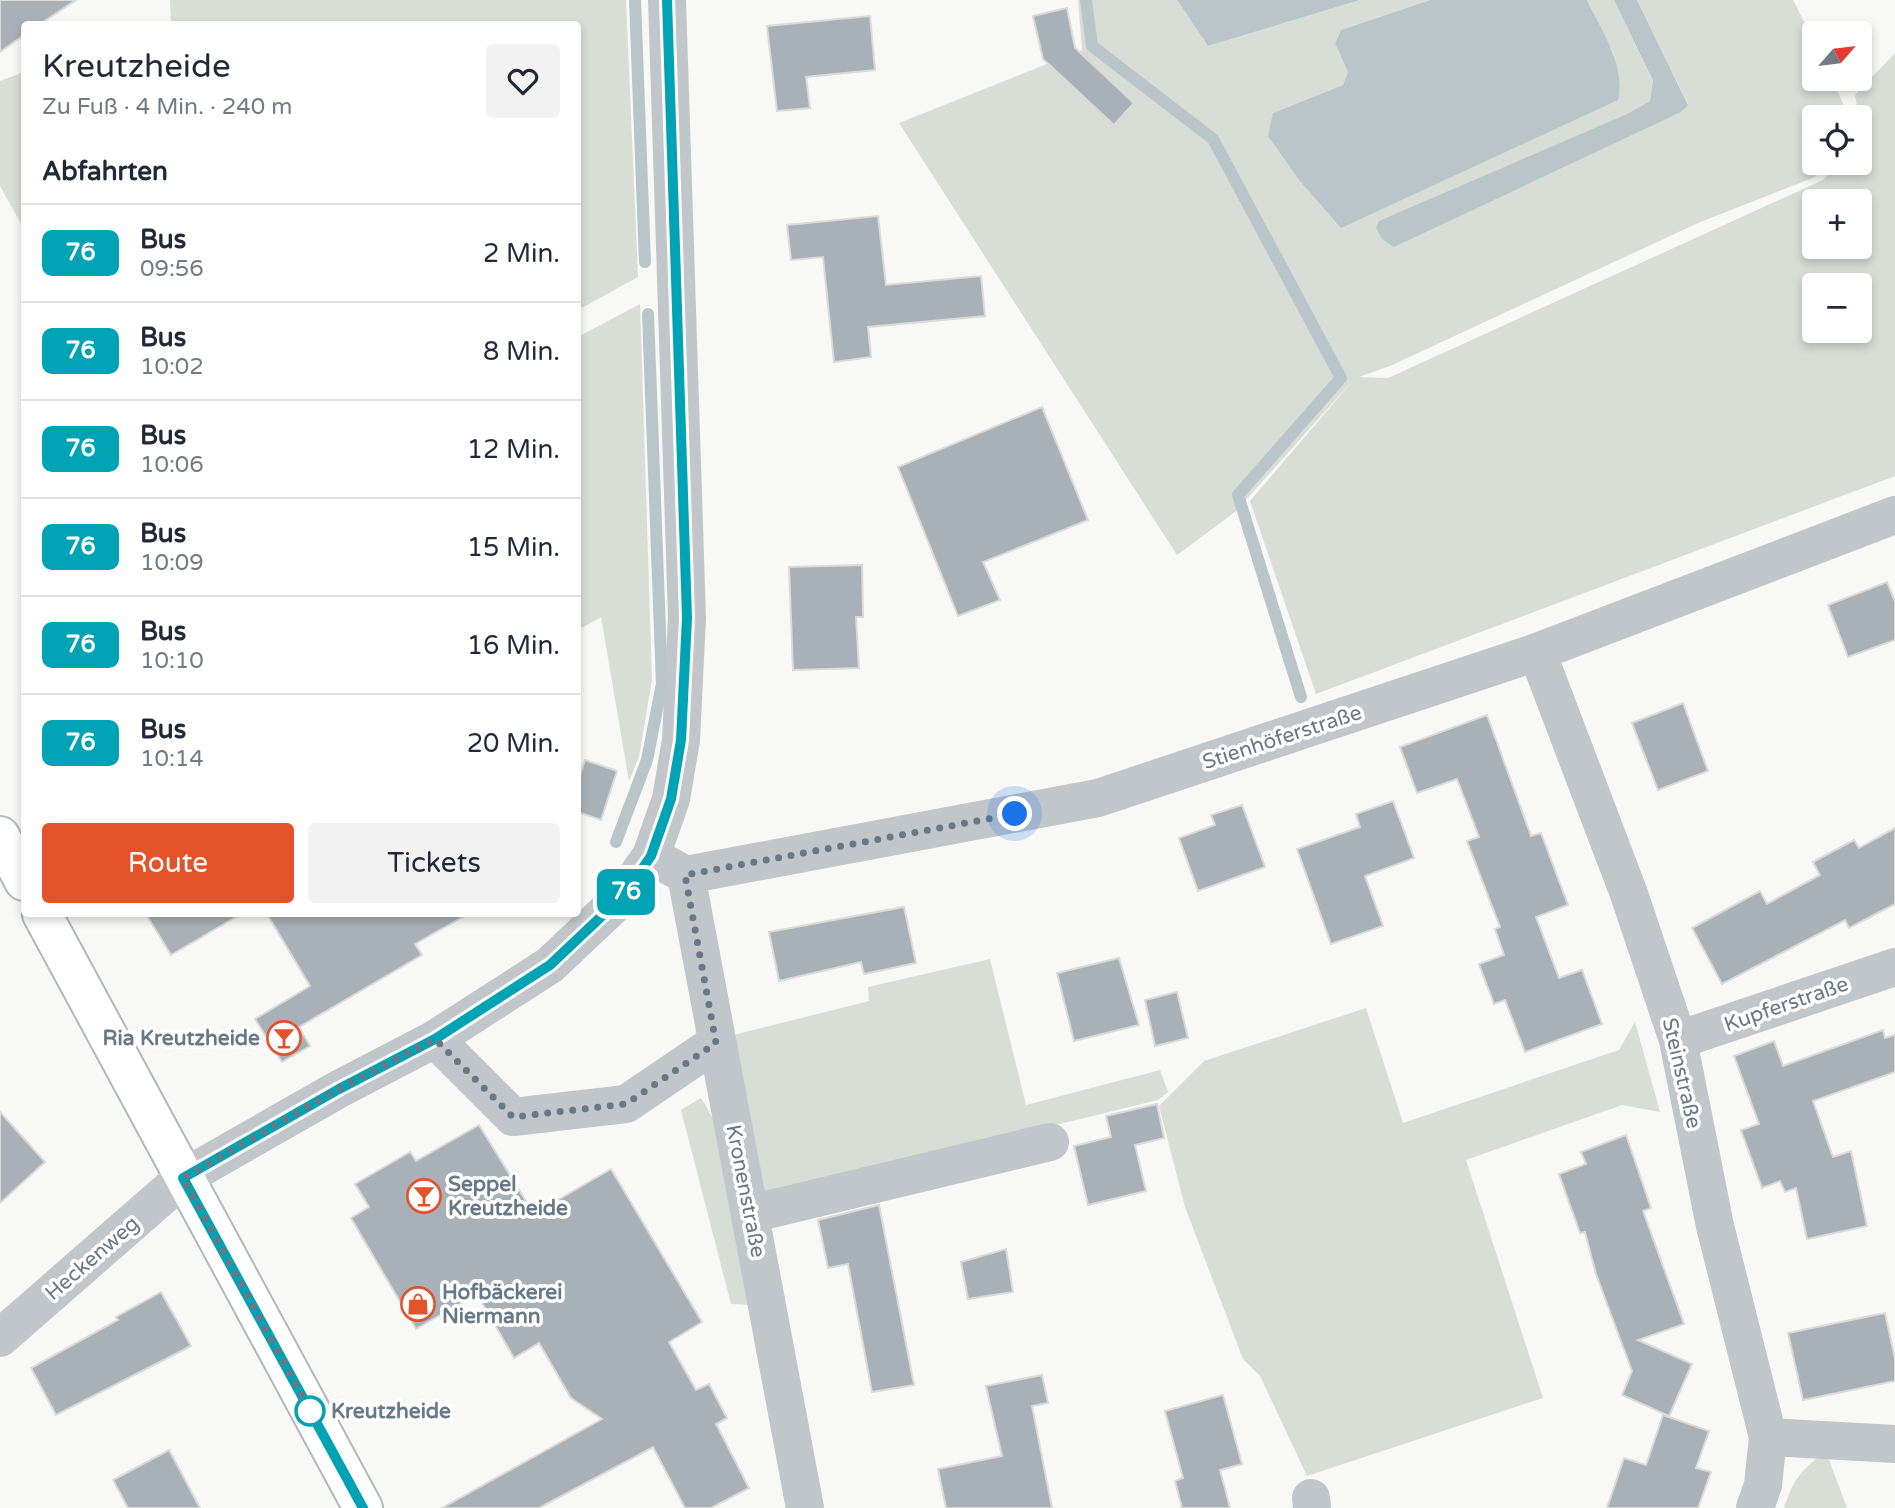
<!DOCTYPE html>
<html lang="de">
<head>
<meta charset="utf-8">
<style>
  :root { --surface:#fff; --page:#f2f2f3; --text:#1f2937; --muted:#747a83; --line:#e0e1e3; --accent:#e4522a }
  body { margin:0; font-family:"Varela Round",sans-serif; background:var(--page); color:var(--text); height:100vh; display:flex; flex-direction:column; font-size:26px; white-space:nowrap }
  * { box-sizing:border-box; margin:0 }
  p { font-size:23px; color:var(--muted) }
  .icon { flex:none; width:38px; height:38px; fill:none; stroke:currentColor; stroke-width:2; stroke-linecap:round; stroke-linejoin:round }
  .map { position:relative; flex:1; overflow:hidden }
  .sheet { position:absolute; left:21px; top:21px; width:560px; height:896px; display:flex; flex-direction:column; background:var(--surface); border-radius:7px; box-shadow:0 4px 10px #0003 }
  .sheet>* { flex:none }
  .badge { padding:0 14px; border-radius:10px; font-size:24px; line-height:46px }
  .needle { width:46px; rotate:62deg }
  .fabs { position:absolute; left:1802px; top:21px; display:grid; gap:14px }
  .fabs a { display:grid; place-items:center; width:70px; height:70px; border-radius:7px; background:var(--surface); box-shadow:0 4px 10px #0003; font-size:35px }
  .you { position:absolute; width:35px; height:35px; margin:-18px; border:5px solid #fff; border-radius:50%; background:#1a73e8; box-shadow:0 0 0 10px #1a73e833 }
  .map>.badge { position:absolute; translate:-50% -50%; box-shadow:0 0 0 4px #fff }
  h2 { padding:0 21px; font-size:26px; line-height:63px }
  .round { display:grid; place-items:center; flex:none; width:74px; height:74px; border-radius:7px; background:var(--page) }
  .head { display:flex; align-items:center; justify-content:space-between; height:119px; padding:0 21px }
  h1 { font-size:33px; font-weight:600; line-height:52px }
  .action { display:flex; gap:14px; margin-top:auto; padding:14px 21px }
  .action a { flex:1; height:80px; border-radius:7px; background:var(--accent); color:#fff; font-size:28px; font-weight:600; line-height:80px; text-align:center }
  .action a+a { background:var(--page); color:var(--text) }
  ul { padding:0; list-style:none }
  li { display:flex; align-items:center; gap:21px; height:98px; padding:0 21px; border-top:2px solid var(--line) }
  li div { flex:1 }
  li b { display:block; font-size:26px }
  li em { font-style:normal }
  li .badge { min-width:77px; font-weight:700; text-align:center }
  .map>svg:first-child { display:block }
  .green { fill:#d8ddd5; fill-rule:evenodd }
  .water { fill:#b9c5c9 }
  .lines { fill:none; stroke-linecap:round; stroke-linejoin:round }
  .stream { stroke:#b9c5c9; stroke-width:12 }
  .building { fill:#a8b1b7; stroke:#dadad8; stroke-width:2 }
  .major-casing { stroke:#b3b8bc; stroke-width:42 }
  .minor { stroke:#c1c6ca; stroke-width:38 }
  .major { stroke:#fff; stroke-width:38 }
  .line-casing { stroke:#fff; stroke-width:16 }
  .line { stroke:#00a3b4; stroke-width:10 }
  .walk { stroke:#677987; stroke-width:7; stroke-dasharray:0 12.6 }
  .stop-dot { fill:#fff; stroke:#00a3b4; stroke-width:3.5 }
  .labels { text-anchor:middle; stroke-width:7; stroke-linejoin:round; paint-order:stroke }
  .street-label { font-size:21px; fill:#677987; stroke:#fff }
  .poi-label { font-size:21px; font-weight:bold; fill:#677987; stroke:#fff; text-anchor:start }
  .stop-label { font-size:21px; font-weight:bold; fill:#677987; stroke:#fff; text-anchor:start }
</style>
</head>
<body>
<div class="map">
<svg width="1895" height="1508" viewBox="0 0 1895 1508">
  <rect width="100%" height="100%" fill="#f8f8f6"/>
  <g class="green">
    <path d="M170 0H626L638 277 578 310V24H162L171 21Z"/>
    <path d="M1078 0H1177L1208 46 1360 0H1430L1341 30 1335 43 1348 72 1343 85 1273 113 1614 55 1587 0H1614L1653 82 1650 101 1625 115 1688 104 1637 0H1793L1815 43V79H1833L1848 117H1815V163H1825L1815 177 1698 223 1390 366 1359 377 1388 378 1823 180 1838 163H1860L1862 133 1855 95 1895 53V476L1316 694 1250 501 1355 378 1235 512 1177 555 899 123 1082 50ZM1815 201H1860V247H1815ZM1815 285H1860V331H1815Z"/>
    <path d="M24 72V229L0 186V81Z"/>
    <path d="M640 304 652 680 639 757 629 781 601 617 578 630V337Z"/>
    <path d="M990 959 1026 1105 1160 1070 1168 1092 1158 1100 765 1196 729 1036 869 1001 868 987Z"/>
    <path d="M1366 1008 1403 1123 1619 1050 1635 1022 1660 1112 1622 1105 1466 1160 1543 1398 1307 1476 1260 1376 1243 1359 1185 1207 1159 1106 1204 1061Z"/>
    <path d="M701 1098 715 1122 753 1305 731 1304 681 1110Z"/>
    <path d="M1826 1452 1847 1508H1784C1792 1481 1803 1467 1826 1452Z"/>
  </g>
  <g class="water">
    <path d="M1177 0H1360L1208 46Z"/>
    <path d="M1430 0H1587C1601 30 1626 65 1618 100L1341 228 1300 181 1268 136 1273 113 1343 85 1348 72 1335 43 1341 30Z"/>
    <path d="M1614 0H1637L1688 105 1681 112 1394 247 1382 239 1376 228 1379 221 1625 115 1650 101 1653 81Z"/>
  </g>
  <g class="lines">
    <g class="stream">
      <path d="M635 0 645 262"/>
      <path d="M1086 0 1092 46 1213 139 1341 378 1238 495 1301 697"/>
      <path d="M616 842 647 760 662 684 648 314"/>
    </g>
  </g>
  <g class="building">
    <path d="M0 0H76L40 24H24V35L0 52Z"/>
    <path d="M1067 8 1075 48 1134 103 1114 125 1043 59 1033 16Z"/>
    <path d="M870 16 875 70 806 77 810 108 777 111 767 26Z"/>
    <path d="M878 216 886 285 981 276 985 316 868 327 871 357 834 362 823 257 791 260 787 225Z"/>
    <path d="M1042 407 1088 520 983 562 1000 600 958 616 898 467Z"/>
    <path d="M862 565 863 617H856L859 668 793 670 789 567Z"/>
    <path d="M1887 582 1895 602V640L1848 657 1828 605Z"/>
    <path d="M1683 703 1708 771 1658 790 1632 723Z"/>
    <path d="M1487 715 1531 836 1541 833 1568 905 1536 917 1559 978 1582 970 1602 1024 1525 1052 1505 1000 1494 1004 1479 964 1504 955 1495 929 1500 927 1467 841 1479 837 1457 779 1417 793 1400 747Z"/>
    <path d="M585 760 617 771 601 820 578 812V782Z"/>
    <path d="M1393 801 1414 858 1365 876 1383 926 1331 944 1297 849 1360 827 1356 814Z"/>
    <path d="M1242 805 1265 867 1198 891 1179 838 1215 825 1211 815Z"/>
    <path d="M1895 828V904L1849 928 1845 920 1722 984 1692 928 1760 891 1767 904 1820 875 1813 862 1854 840 1859 848Z"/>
    <path d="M904 907 916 963 864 974 861 962 779 981 769 932Z"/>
    <path d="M146 914H241L171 955Z"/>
    <path d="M267 914H468L415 944 422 955 299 1027 310 1046 282 1062 255 1019 310 986Z"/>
    <path d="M1119 958 1139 1025 1074 1041 1057 973Z"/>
    <path d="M1177 992 1188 1038 1155 1046 1145 1000Z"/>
    <path d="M1883 1030 1885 1038 1895 1035V1072L1813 1101 1833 1157 1851 1151 1867 1226 1807 1239 1796 1188 1785 1192 1780 1181 1762 1188 1741 1130 1759 1124 1734 1056 1774 1041 1783 1066Z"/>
    <path d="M1157 1104 1164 1138 1135 1145 1146 1191 1088 1205 1074 1146 1111 1137 1106 1116Z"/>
    <path d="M0 1112 45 1162 0 1203Z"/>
    <path d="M479 1125 534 1214 611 1169 702 1322 669 1342 696 1390 709 1384 727 1418 716 1424 749 1488 711 1508H685L653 1447 539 1508H442L602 1419 571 1398 539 1343 514 1358 477 1294 416 1329 351 1218 369 1207 355 1184 410 1152 416 1161Z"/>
    <path d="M1626 1135 1651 1208 1643 1211 1684 1324 1638 1340 1692 1364 1669 1416 1622 1395 1632 1371 1596 1274 1585 1232 1580 1233 1559 1174 1586 1164 1581 1152Z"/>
    <path d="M879 1205 914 1385 872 1392 848 1264 828 1268 818 1220Z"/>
    <path d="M1006 1249 1013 1292 968 1299 961 1262Z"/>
    <path d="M161 1292 191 1346 56 1415 31 1368 118 1320 116 1317Z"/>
    <path d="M1885 1313 1895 1359V1381L1803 1400 1788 1333Z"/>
    <path d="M1042 1375 1048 1403 1032 1406 1052 1508H946L938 1469 1002 1456 986 1386Z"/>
    <path d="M1223 1395 1242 1464 1220 1470 1230 1508H1182L1175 1481 1183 1478 1165 1411Z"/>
    <path d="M1663 1415 1709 1431 1696 1468 1711 1472 1698 1508H1607L1624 1458 1646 1465Z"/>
    <path d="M169 1450 200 1508H128L113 1480Z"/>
  </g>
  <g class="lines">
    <g class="major-casing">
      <g id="major">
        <path d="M0 836 24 881"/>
        <path d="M42 914 363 1508"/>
      </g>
    </g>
    <g class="minor">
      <path d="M1537 652 1629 894 1678 1040 1715 1226 1768 1437 1763 1485 1755 1508"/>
      <path d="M651 856 686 875 1098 798 1537 652 1895 515"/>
      <path d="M686 875 805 1508"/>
      <path d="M435 1039 513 1117 626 1104 716 1043"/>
      <path d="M1678 1040 1895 967"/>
      <path d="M750 1214 1050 1142"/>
      <path d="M0 1338 183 1178 339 1089 435 1039 550 965 623 896 651 856 671 799 681 740 687 618 667 0"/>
      <path d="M1768 1437 1895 1444"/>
      <path d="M1311 1498 1312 1508"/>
    </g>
    <use href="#major" class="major"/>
  </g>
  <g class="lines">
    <g class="line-casing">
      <path id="line" d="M363 1508 183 1178 339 1089 435 1039 550 965 623 896 651 856 671 799 681 740 687 618 667 0"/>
    </g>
    <use href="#line" class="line"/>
    <path class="walk" d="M310 1411 312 1414 183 1178 339 1089 435 1039 513 1117 626 1104 716 1043 685 875 1015 814"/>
  </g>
  <defs>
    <g id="bar-ring" transform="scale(1.75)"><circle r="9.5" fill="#fff" stroke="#e4522a" stroke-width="1.5"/><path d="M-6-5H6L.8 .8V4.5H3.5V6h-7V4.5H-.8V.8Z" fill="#e4522a"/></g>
    <g id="shop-ring" transform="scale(1.75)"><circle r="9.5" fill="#fff" stroke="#e4522a" stroke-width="1.5"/><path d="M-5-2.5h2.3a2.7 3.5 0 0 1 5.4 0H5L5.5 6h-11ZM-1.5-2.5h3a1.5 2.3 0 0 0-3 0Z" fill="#e4522a"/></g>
  </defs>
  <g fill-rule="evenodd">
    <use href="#bar-ring" x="284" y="1038"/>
    <use href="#bar-ring" x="424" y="1196"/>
    <use href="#shop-ring" x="418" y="1304"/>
  </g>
  <circle class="stop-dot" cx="310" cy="1411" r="14"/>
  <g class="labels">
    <g class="street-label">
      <text transform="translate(1282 737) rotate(-18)" y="7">Stienhöferstraße</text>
      <text transform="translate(1786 1004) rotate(-19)" y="7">Kupferstraße</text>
      <text transform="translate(1682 1073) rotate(77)" y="7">Steinstraße</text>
      <text transform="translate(746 1191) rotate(79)" y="7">Kronenstraße</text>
      <text transform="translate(92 1258) rotate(-41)" y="7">Heckenweg</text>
    </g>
    <g class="poi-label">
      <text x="260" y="1045" text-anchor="end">Ria Kreutzheide</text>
      <text x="448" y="1191">Seppel<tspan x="448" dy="24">Kreutzheide</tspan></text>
      <text x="442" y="1299">Hofbäckerei<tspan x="442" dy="24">Niermann</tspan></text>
    </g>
    <g class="stop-label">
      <text x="331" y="1418">Kreutzheide</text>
    </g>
  </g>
</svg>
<div class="fabs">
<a><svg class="needle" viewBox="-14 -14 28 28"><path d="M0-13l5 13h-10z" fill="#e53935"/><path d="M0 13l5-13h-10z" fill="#747a83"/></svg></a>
<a><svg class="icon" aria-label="locate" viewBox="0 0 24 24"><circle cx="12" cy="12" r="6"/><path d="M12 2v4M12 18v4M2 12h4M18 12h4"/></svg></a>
<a>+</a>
<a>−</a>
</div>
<div class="you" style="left:1015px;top:814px"></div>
<b class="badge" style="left:626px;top:892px;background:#00a3b4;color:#fff">76</b>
<section class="sheet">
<div class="head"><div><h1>Kreutzheide</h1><p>Zu Fuß · 4 Min. · 240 m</p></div><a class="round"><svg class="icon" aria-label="heart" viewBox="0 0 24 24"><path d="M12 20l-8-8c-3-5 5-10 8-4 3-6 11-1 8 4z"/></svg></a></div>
<h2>Abfahrten</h2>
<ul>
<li><span class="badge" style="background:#00a3b4;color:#fff">76</span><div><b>Bus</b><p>09:56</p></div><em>2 Min.</em></li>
<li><span class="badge" style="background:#00a3b4;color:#fff">76</span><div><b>Bus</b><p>10:02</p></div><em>8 Min.</em></li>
<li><span class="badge" style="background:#00a3b4;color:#fff">76</span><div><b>Bus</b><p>10:06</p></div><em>12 Min.</em></li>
<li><span class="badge" style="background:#00a3b4;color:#fff">76</span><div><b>Bus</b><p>10:09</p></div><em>15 Min.</em></li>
<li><span class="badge" style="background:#00a3b4;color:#fff">76</span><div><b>Bus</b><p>10:10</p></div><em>16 Min.</em></li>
<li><span class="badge" style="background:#00a3b4;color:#fff">76</span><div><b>Bus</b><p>10:14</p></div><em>20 Min.</em></li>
</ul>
<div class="action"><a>Route</a><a>Tickets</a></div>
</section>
</div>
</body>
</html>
